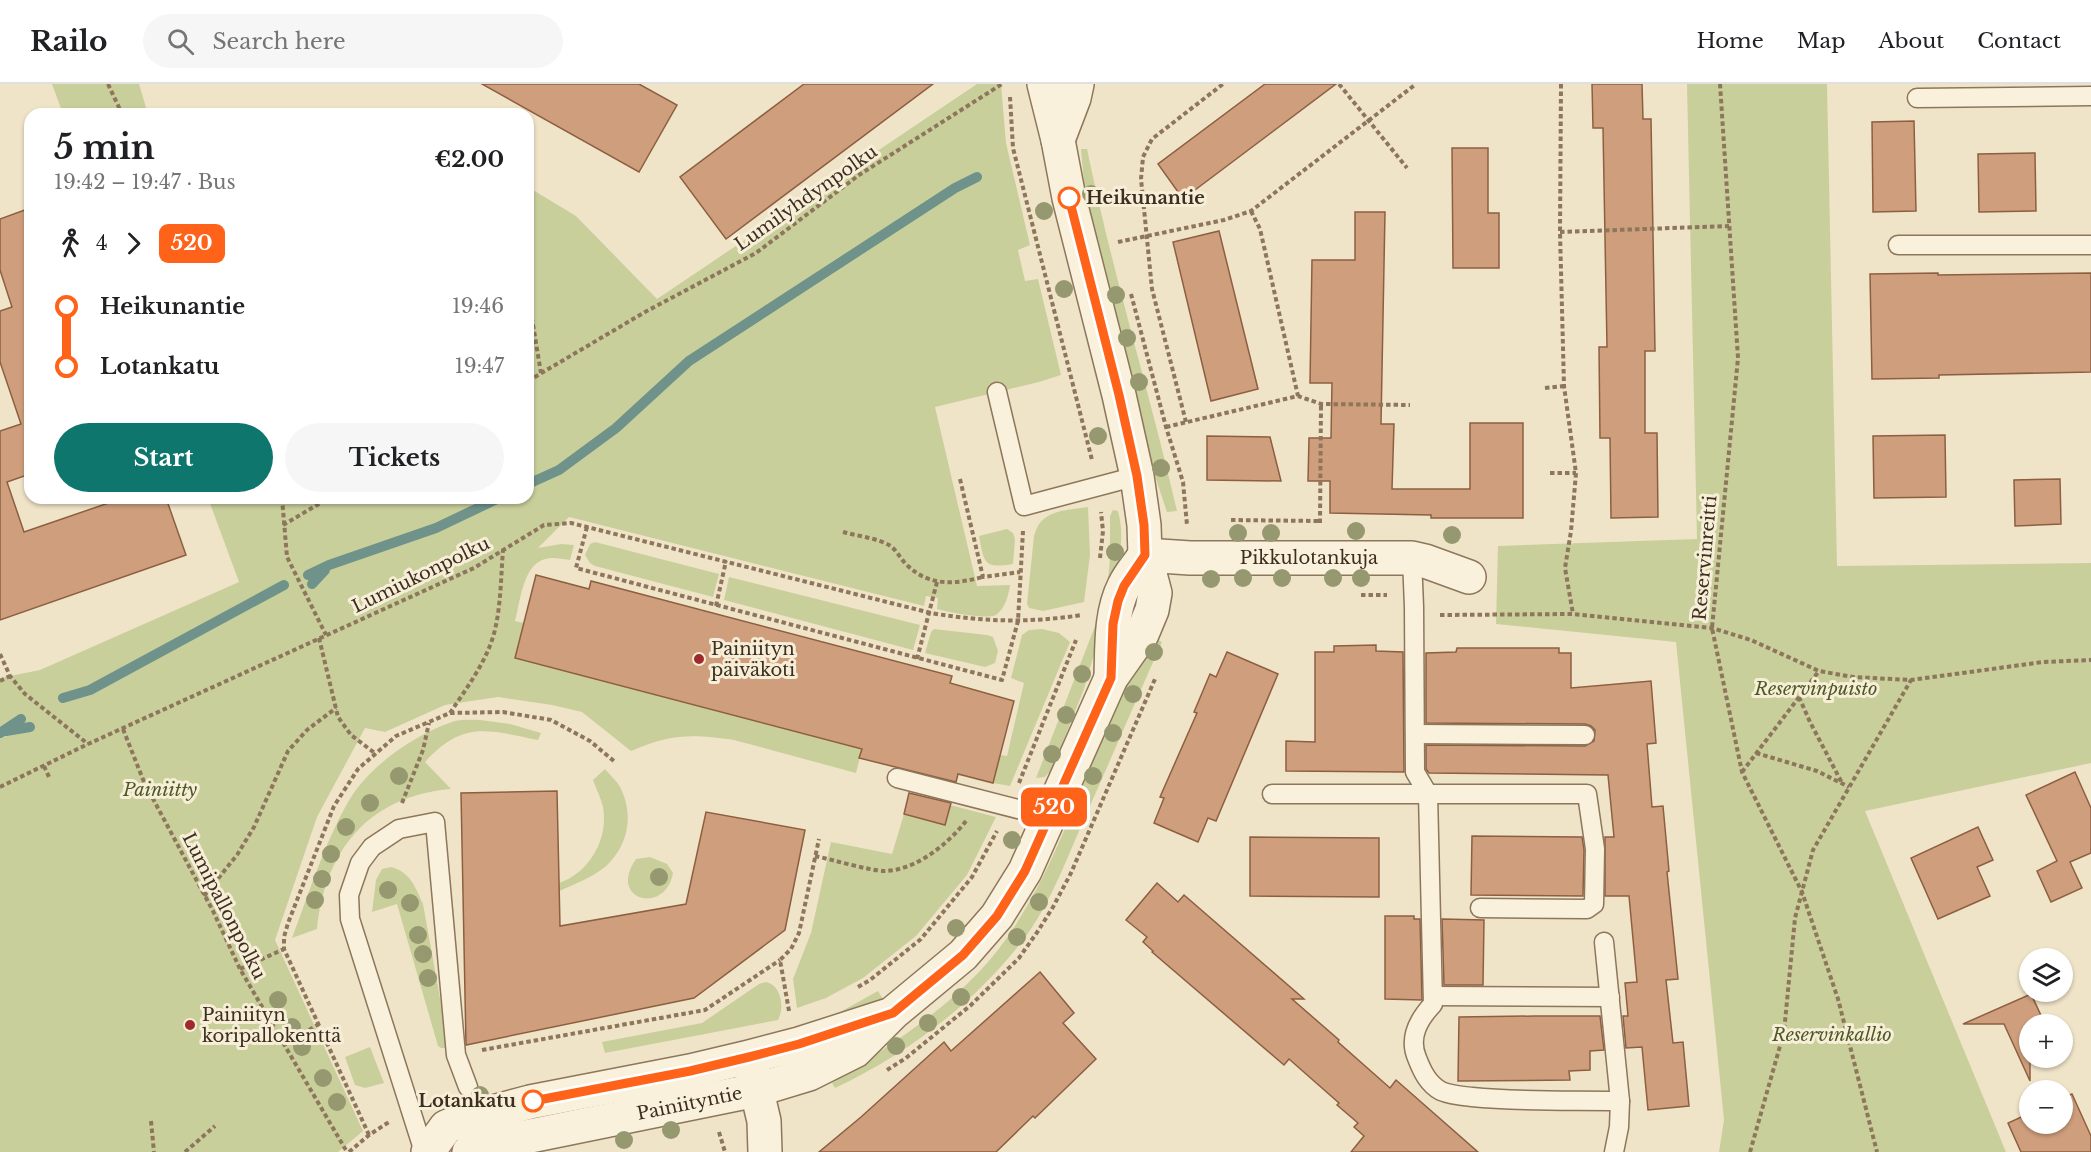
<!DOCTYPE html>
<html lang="en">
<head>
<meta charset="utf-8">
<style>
  :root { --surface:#fff; --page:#f6f6f6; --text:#202124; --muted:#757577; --line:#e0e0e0; --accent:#0f766e }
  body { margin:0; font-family:"Libre Baskerville",serif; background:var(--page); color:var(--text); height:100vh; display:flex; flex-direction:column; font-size:22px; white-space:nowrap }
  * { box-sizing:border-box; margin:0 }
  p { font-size:20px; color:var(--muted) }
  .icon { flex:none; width:33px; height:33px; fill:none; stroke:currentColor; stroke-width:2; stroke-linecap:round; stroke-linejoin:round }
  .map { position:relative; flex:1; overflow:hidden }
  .drawer { position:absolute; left:24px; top:24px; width:510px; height:396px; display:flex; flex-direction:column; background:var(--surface); border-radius:18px; box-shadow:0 2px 4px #0004 }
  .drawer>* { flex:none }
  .badge { padding:0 12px; border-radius:9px; font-size:21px; line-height:39px }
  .buttons { position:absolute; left:2019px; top:864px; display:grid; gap:12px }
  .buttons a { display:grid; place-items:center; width:54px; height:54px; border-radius:50%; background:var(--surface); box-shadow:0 2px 4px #0004; font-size:30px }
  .map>.badge { position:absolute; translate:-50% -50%; box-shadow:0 0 0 3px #fff }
  .legs { display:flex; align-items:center; gap:9px; height:66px; padding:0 30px; font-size:20px }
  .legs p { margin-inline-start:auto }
  .overview { display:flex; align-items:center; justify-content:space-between; height:102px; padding:0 30px }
  h1 { font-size:33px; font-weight:700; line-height:45px }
  .primary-button { display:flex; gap:12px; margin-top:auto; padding:12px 30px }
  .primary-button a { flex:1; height:69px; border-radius:36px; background:var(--accent); color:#fff; font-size:24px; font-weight:700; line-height:69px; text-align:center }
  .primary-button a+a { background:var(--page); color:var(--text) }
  ul { padding:0 30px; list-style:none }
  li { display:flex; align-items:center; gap:21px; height:60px; font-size:22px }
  li i { display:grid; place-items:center; width:9px; height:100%; margin:0 8px; background:currentColor }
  li i::after { content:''; width:15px; height:15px; margin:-8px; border:4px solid; border-radius:50%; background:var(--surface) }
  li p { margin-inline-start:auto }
  li:first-child i { background:linear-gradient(#0000 50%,currentColor 0) }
  li:last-child i { background:linear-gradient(currentColor 50%,#0000 0) }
  header { display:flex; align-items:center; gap:36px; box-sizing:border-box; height:84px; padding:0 30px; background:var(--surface); border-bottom:2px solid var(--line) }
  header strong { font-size:28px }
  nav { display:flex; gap:33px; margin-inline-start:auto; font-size:21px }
  .search { width:420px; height:54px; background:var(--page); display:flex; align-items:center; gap:15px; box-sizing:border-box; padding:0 21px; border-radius:33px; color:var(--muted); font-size:22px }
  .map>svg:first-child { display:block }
  .green { fill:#c9cf9b }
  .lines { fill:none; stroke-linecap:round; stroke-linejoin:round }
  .stream { stroke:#6f938a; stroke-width:10 }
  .building { fill:#cf9f7d; stroke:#8d5f41; stroke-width:1.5 }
  .service-casing { stroke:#8d765c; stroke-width:21 }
  .minor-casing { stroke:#8d765c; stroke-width:36 }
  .tertiary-casing { stroke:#8d765c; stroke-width:36 }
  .path { stroke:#8d765c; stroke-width:4; stroke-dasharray:4.5 3; stroke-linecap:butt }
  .service { stroke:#faf1dc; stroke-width:18 }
  .minor { stroke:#faf1dc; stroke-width:33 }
  .tertiary { stroke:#faf1dc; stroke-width:33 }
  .tree { fill:#96986f }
  .line-1-casing { stroke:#fff; stroke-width:14 }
  .line-1 { stroke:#ff6319; stroke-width:9 }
  .stop-1-dot { fill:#fff; stroke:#ff6319; stroke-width:3 }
  .poi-dot { fill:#9e2a2b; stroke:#f7eed8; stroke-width:2 }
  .labels { text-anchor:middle; stroke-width:6; stroke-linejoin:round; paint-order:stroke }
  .street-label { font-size:18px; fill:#3d2e20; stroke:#f7eed8 }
  .stop-label { font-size:18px; font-weight:bold; fill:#3d2e20; stroke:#f7eed8; text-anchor:start }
  .poi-label { font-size:18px; fill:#3d2e20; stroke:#f7eed8; text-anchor:start }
  .park-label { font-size:18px; font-style:italic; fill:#4d5a26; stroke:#f7eed8 }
</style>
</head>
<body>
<header>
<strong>Railo</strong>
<div class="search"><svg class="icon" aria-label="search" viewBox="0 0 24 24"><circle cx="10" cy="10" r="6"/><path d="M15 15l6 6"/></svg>Search here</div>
<nav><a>Home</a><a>Map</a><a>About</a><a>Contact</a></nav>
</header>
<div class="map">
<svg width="2091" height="1068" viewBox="0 0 2091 1068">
  <rect width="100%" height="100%" fill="#f0e4c8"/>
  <g class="green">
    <path d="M52 0H139L148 30H63Z"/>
    <path d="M977 0H1001L1006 59 1030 161 1018 166 1025 197 1038 195 1061 291 1039 298 935 323 977 502 1010 501C1009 510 1005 525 996 531 986 536 948 528 937 525L938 514 926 512 924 522 569 433 538 464 561 460 574 461 570 476C564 475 557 474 551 474 523 475 521 516 515 537L524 539 515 574 862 665 856 689 734 656C690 650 672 650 631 667L582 628 552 621 498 613 445 621 385 648 365 644 317 733 275 856 363 1047 338 1068H0V594L40 586 239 498 208 414H528V103L576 132 657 215Z"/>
    <path d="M1687 0H1827L1837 482 2091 479V679L1865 727 2006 1068H1719L1724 1036 1676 558 1496 540 1498 462 1697 455Z"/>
    <path d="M1081 65H1087C1112 187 1149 306 1177 427L1167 428 1156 395 1085 110Z"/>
    <path d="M1088 423 1090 471 1084 518 1043 527 1029 524 1027 520 1034 452C1041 425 1064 427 1088 423Z"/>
    <path d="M1113 426 1118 427C1125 451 1119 475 1116 499L1108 497 1110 474V432Z"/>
    <path d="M1007 445 1013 449 1015 455 1013 480C984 485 984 479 979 452Z"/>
    <path d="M595 458 719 490 713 513 595 482 590 479 585 471 590 460Z"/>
    <path d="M729 493 920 541 913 566 724 516Z"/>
    <path d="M1097 537 1103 539 1084 605 1052 685 1045 693 1036 694Z"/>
    <path d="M934 545 987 551 993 553 998 567 995 579 985 583 925 569 931 548Z"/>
    <path d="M1042 545 1059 549 1070 558 1010 702 993 699 1000 671 1007 672 1024 599 1011 594 1022 551 1029 546Z"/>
    <path d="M1153 554 1162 558C1136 616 1111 675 1085 733 1068 772 1053 813 1029 848 980 915 910 969 835 1004L832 999C882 966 935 934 977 890 1046 818 1074 715 1114 626 1125 601 1140 578 1153 554Z"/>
    <path d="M480 636 510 640 541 649 538 656C488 646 463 636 425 678L451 705C369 712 325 766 317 845L292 854C309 809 324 760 348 718 369 682 414 651 452 638 461 635 471 636 480 636Z"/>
    <path d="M605 685C611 692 619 699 622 707 634 735 627 763 605 783 593 793 574 800 560 807L559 799C589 789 609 755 603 723 601 714 596 705 593 696Z"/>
    <path d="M950 721 996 733 967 791 916 852 863 894 826 914 797 924 793 895 811 849 831 758 892 770 904 730 945 741Z"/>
    <path d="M650 773 667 780 673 789C665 832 607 816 636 775Z"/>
    <path d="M391 783C410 788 415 802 423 820L449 964H441L438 962 397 820 372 828 376 796 382 785Z"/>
    <path d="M766 898C781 901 785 923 778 936L605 969 602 958 702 939 759 900Z"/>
    <path d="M878 907 886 920 833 932Z"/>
    <path d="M370 963 384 999 365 1004 355 1001 345 973Z"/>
  </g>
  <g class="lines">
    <g class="stream">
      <path d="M528 400 559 386 616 344 689 277 955 104 977 93"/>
      <path d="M308 491 329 481 436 444 499 414"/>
      <path d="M312 500 325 486"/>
      <path d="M63 614 90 606 284 501"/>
      <path d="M6 647 30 643"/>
      <path d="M0 649 21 635"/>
    </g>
  </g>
  <g class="building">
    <path d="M482 0H639L677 21 639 88Z"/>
    <path d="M804 0H933L726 155 680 93Z"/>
    <path d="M1265 0H1336L1183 115 1158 80Z"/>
    <path d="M1592 0H1642L1643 35H1651L1655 267H1645V349H1657L1658 433 1611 434 1610 354H1600L1599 263H1607L1603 44H1593Z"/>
    <path d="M1914 37 1916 127 1873 128 1872 38Z"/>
    <path d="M1452 64H1488V129H1499V184H1453Z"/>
    <path d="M2035 69 2036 127 1979 128 1978 70Z"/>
    <path d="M30 124V390L7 398 24 448 123 414H166L186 471 0 536V347L21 340 0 278V227L12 223 0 186V135Z"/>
    <path d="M1355 128H1385L1381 340H1394L1392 405H1470V339H1523V434H1431V431L1330 429V397H1308L1309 354H1331L1332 299H1310L1312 176H1355Z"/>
    <path d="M1219 147 1258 305 1211 317 1173 158Z"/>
    <path d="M1938 189V191L2091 189V288L1939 291V294L1872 295 1870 190Z"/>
    <path d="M1945 351 1946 413 1874 414 1873 352Z"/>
    <path d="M1207 352 1270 353 1281 397 1207 396Z"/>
    <path d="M2060 395 2061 440 2015 442 2014 396Z"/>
    <path d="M536 491 589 505 591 497 952 592 950 599 1014 617 993 699 958 690 956 698 859 674 862 665 515 574Z"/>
    <path d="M1376 561V567L1403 568 1404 688 1286 687V657L1315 658V568H1334V562Z"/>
    <path d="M1457 564H1559V569H1571V604L1651 597 1656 659 1647 660 1652 723 1663 722 1669 787 1667 788 1678 895 1666 896 1673 959 1683 958 1689 1022 1648 1026 1642 963 1626 964 1623 932H1628L1625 899 1637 898 1629 812H1605V753H1614L1608 691 1429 689 1426 685V661L1585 662 1594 657 1595 646 1591 642 1585 640 1426 639V569L1456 568Z"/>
    <path d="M1227 568 1278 590 1216 737 1208 734 1198 758 1154 739 1164 714 1160 713 1197 629 1194 628 1210 590 1216 593Z"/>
    <path d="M2075 688 2091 724V769L2070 778 2082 804 2051 818 2037 787 2057 777 2026 711Z"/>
    <path d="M557 707 560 842 686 820 706 728 805 746 785 846 694 914 466 961 461 709Z"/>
    <path d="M909 709 951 719 945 741 904 730Z"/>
    <path d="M1978 743 1993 776 1977 783 1990 812 1938 835 1911 774Z"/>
    <path d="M1472 752 1582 753 1584 766 1583 812 1471 811Z"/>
    <path d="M1250 753 1379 754V813L1250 812Z"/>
    <path d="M1157 799 1178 818 1184 811 1304 915H1292L1339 956 1338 958 1390 1004 1396 996 1478 1068H1351L1364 1052 1354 1043 1358 1039 1337 1021 1339 1019 1289 975 1284 981 1152 868 1153 867 1143 858 1147 853 1126 836Z"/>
    <path d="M1385 832H1414V835H1420L1422 916 1385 915Z"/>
    <path d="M1442 835 1484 836 1483 901H1444Z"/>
    <path d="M1040 888 1074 929 1063 939 1096 975 1035 1034 1033 1032 996 1068H819L861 1033 944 958 951 967Z"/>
    <path d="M2031 910 2045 940H2030V997L2004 940H1963Z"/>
    <path d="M1535 932H1600L1604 966 1590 967V986L1569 987 1570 996 1458 997 1459 933Z"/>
    <path d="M2072 1010 2091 1052V1068H2021L2008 1039 2030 1029V1040H2062V1014Z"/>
  </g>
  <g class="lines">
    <g class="service-casing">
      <g id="service">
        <path d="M1917 14 2091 12"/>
        <path d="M1898 161H2091"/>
        <path d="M997 308 1024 422 1137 392"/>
        <path d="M1412 474 1414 523 1415 688 1428 710 1433 920C1419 935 1408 953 1417 974 1422 987 1428 1000 1441 1007 1450 1011 1462 1012 1472 1013 1521 1018 1571 1016 1620 1017"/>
        <path d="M1415 650 1585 651"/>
        <path d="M897 694 1049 733"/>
        <path d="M1272 710H1587L1595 765 1594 820 1587 825 1480 824"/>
        <path d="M1604 858 1620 1017 1619 1043 1614 1068"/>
        <path d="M1433 912 1610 913"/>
        <path d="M424 1068 350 835 349 811 360 779 372 763 399 745 435 738 456 971 468 1003"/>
      </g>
    </g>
    <g class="minor-casing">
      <g id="minor">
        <path id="s1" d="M1145 471 1190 474H1412L1425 477 1469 493"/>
        <path d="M750 978 764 1037 765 1068"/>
      </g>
    </g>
    <g class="tertiary-casing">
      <g id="tertiary">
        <path d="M1058 56 1074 14 1077 0"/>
        <path d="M1111 594C1112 564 1110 530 1124 502 1129 491 1138 481 1145 471"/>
        <path d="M428 1068 446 1043 460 1037 530 1018 690 987 749 973 799 960 886 932"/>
        <path id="s2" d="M469 1068 501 1058 756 1006 809 990 855 967 893 929 963 871 997 832 1025 787 1111 594 1142 550 1152 526 1155 509 1145 471 1144 441 1137 392 1119 311 1069 114 1058 56 1044 0"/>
      </g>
    </g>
    <g class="path">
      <path d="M108 0 122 30"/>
      <path d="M1339 0 1407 84"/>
      <path d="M1561 0 1560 148 1564 302 1576 389 1571 447 1565 484 1573 530"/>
      <path d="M1720 0 1738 274 1712 544 1742 688 1802 808 1838 915 1877 1068"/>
      <path d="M1010 13 1013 64 1092 376"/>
      <path d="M1251 127 1260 145 1298 312"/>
      <path d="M1560 148 1729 142"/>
      <path d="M1118 158 1224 136 1251 127 1416 0"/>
      <path d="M1131 210 1166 343 1183 398 1187 441"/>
      <path d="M528 211 541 289"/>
      <path d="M528 297 645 228 756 169 859 91 1002 0"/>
      <path d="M1545 304 1564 302"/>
      <path d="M1186 338 1152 205 1141 95 1143 73 1152 55 1223 0"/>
      <path d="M1166 343 1298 312 1321 320 1410 321"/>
      <path d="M1550 389H1576"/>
      <path d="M960 395 983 493 1020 488"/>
      <path d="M282 414 287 473 326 551"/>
      <path d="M1231 436 1320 437"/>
      <path d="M1320 439 1321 320"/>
      <path d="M283 441 329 414"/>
      <path d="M587 443 576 484 1002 596 1018 537 1023 447"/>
      <path d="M843 448C858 452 876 454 889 461 897 466 901 476 908 482 930 503 956 500 983 493"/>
      <path d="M1100 474 1103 447 1101 428"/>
      <path d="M1361 511H1387"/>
      <path d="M716 522 726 477"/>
      <path d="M1440 531 1573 530 1712 544 1751 556 1819 587 1853 593 1911 596 2043 578 2091 576"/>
      <path d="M319 554 338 633 351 651 376 670"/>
      <path d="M0 570 10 592 25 610 88 660"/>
      <path d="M917 575 937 498"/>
      <path d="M0 597 10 592"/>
      <path d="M1799 613 1810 638 1842 699"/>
      <path d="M450 629C468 602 490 573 496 541 501 517 501 491 503 466"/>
      <path d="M123 645 144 698 213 827 240 885 347 1068"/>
      <path d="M1756 669 1817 687 1849 703"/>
      <path d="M44 682 49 693"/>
      <path d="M1742 688 1819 587"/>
      <path d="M1019 699 1076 556"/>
      <path d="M0 703 88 660 474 484 544 441 571 439 931 529C984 538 1029 539 1082 531"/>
      <path d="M402 719 423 666 429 639"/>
      <path d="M815 772C834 776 867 786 884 787 915 787 948 760 966 737"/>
      <path d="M204 812 237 771 254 743 288 667 307 646 336 624"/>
      <path d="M240 885 284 865"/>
      <path d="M858 903 870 896 921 855 972 793 997 747"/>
      <path d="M789 927 780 876 791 865 799 849 819 755"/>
      <path d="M283 961 319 940"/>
      <path d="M482 966 705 926 780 876"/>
      <path d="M887 986 906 974 971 921 1019 874 1038 847 1053 823 1071 789 1155 595"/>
      <path d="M151 1037 154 1068"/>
      <path d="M719 1048 725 1068"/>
      <path d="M369 1051 284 865V853L288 839 334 722 358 685 396 652 450 629 503 628 551 636 590 657 615 678"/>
      <path d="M185 1068 215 1042"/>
      <path d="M349 1068 369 1051 389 1038"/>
      <path d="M1750 1068 1784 948 1795 834 1813 766 1911 596"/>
    </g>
    <use href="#service" class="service"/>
    <use href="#minor" class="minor"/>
    <use href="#tertiary" class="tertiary"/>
  </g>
  <g class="tree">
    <circle cx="1091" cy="110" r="9"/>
    <circle cx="1044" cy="127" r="9"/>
    <circle cx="1064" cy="205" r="9"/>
    <circle cx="1116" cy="211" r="9"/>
    <circle cx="1127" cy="254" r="9"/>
    <circle cx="1139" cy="298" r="9"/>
    <circle cx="1098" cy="352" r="9"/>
    <circle cx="1161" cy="384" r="9"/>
    <circle cx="1356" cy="447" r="9"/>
    <circle cx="1238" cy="449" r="9"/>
    <circle cx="1271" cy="449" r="9"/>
    <circle cx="1452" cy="451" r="9"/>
    <circle cx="1115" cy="468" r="9"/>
    <circle cx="1243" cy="494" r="9"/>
    <circle cx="1282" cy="494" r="9"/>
    <circle cx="1333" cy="494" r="9"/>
    <circle cx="1361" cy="494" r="9"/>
    <circle cx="1211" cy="495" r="9"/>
    <circle cx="1154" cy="568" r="9"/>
    <circle cx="1082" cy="590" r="9"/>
    <circle cx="1133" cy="610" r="9"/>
    <circle cx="1066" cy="631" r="9"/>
    <circle cx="1113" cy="649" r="9"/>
    <circle cx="1052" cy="670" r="9"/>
    <circle cx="399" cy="692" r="9"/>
    <circle cx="1093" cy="692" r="9"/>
    <circle cx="370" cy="719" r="9"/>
    <circle cx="346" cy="743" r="9"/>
    <circle cx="1012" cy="756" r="9"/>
    <circle cx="331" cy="770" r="9"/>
    <circle cx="659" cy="793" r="9"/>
    <circle cx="322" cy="795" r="9"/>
    <circle cx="388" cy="806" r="9"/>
    <circle cx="315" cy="816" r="9"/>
    <circle cx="1039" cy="818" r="9"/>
    <circle cx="410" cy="819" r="9"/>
    <circle cx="956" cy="844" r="9"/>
    <circle cx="418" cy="851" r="9"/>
    <circle cx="1017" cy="853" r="9"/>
    <circle cx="423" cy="870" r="9"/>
    <circle cx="428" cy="894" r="9"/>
    <circle cx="961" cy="913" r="9"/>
    <circle cx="278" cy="916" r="9"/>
    <circle cx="928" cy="939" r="9"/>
    <circle cx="292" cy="943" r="9"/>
    <circle cx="896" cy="962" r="9"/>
    <circle cx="302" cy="963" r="9"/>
    <circle cx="323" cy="994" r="9"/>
    <circle cx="480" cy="1011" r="9"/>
    <circle cx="337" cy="1018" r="9"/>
    <circle cx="671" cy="1046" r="9"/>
    <circle cx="624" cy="1056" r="9"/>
  </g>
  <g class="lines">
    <g class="line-1-casing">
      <path id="line-1" d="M533 1017 690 987 749 973 799 960 893 929 963 871 997 832 1025 787 1111 594 1113 540 1118 517 1124 502 1145 471 1144 441 1137 392 1119 311 1069 114"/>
    </g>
    <use href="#line-1" class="line-1"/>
  </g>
  <g class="stop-1-dot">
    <circle cx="1069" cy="114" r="10"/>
    <circle cx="533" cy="1017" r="10"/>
  </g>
  <g class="poi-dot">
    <circle cx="699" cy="575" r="6"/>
    <circle cx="190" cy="941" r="6"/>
  </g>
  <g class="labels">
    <g class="street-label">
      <text transform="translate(806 114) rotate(-35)" y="6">Lumilyhdynpolku</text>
      <text dy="6" stroke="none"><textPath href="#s1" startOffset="164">Pikkulotankuja</textPath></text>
      <text transform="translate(1705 474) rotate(-85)" y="6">Reservinreitti</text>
      <text transform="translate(421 491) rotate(-26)" y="6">Lumiukonpolku</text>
      <text transform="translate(224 822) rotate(63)" y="6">Lumipallonpolku</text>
      <text dy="6" stroke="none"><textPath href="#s2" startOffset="226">Painiityntie</textPath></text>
    </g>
    <g class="stop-label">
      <text x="1086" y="120">Heikunantie</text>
      <text x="516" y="1023" text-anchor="end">Lotankatu</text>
    </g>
    <g class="poi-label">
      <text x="711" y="571">Painiityn<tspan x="711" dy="21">päiväkoti</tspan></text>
      <text x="202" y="937">Painiityn<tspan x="202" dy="21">koripallokenttä</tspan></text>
    </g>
    <g class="park-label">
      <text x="1816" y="611">Reservinpuisto</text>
      <text x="160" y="712">Painiitty</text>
      <text x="1832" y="957">Reservinkallio</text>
    </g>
  </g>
</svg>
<div class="buttons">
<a><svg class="icon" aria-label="layers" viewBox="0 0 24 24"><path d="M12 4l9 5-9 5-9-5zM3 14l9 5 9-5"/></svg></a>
<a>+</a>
<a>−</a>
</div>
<b class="badge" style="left:1054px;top:723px;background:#ff6319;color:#fff">520</b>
<section class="drawer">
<div class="overview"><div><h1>5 min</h1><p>19:42 – 19:47 · Bus</p></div><b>€2.00</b></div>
<div class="legs"><svg class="icon" aria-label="walk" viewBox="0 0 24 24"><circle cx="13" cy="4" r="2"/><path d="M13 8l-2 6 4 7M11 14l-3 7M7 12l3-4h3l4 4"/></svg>4<svg class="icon" aria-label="forward" viewBox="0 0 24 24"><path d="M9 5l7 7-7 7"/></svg><b class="badge" style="background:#ff6319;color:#fff">520</b></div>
<ul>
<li><i style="color:#ff6319"></i><b>Heikunantie</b><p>19:46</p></li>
<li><i style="color:#ff6319"></i><b>Lotankatu</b><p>19:47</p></li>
</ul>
<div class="primary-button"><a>Start</a><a>Tickets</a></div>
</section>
</div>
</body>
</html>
